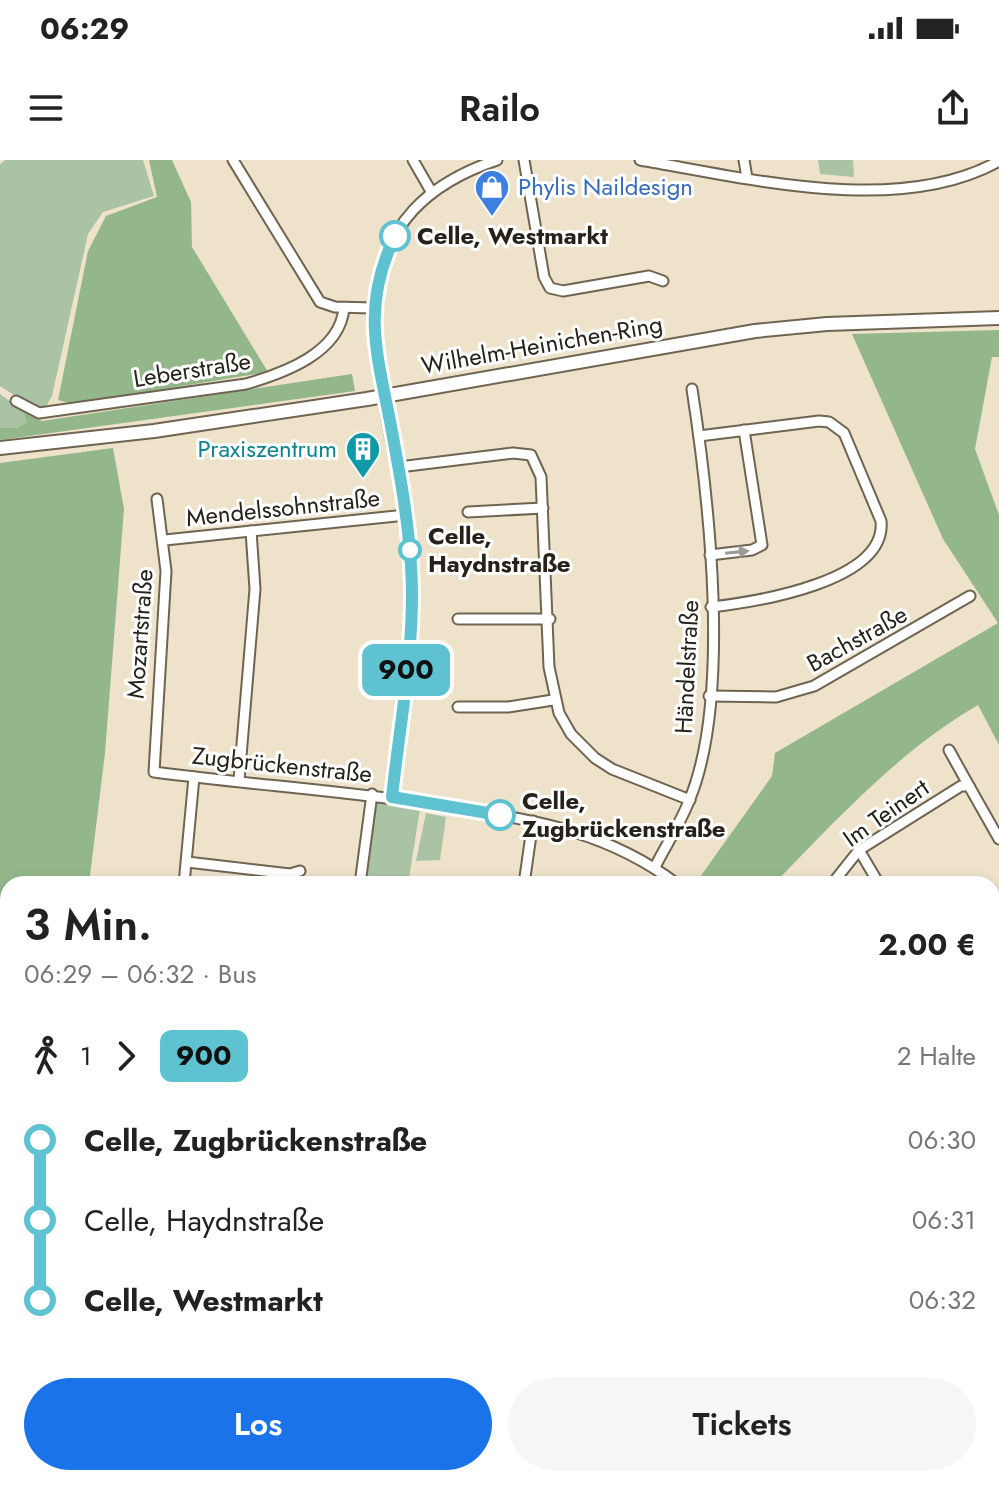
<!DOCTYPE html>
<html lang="de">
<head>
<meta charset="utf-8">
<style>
  :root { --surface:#fff; --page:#f6f6f6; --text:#222; --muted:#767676; --accent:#1a73e8 }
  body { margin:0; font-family:Jost,sans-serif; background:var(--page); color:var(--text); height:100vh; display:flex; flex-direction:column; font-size:30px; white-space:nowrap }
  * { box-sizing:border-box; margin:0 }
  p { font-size:26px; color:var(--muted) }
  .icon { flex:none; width:44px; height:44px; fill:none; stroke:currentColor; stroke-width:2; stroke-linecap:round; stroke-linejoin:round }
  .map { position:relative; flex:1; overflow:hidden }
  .side { position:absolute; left:0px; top:716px; width:1000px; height:610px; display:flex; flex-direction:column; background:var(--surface); border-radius:24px 24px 0 0; box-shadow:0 4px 12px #0003 }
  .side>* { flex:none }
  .badge { padding:0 16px; border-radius:12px; font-size:28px; line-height:52px }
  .map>.badge { position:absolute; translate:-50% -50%; box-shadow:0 0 0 4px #fff }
  .legs { display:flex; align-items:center; gap:12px; height:88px; padding:0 24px; font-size:26px }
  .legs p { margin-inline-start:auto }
  .head { display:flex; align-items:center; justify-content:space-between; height:136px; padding:0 24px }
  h1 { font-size:44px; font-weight:600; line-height:60px }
  .action { display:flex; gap:16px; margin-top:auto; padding:16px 24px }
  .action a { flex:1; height:92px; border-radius:48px; background:var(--accent); color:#fff; font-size:32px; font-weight:600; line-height:92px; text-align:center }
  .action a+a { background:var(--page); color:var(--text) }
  ul { padding:0 24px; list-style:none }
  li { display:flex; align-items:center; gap:28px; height:80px; font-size:30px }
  li i { display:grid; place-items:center; width:12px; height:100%; margin:0 10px; background:currentColor }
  li i::after { content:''; width:20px; height:20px; margin:-10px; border:6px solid; border-radius:50%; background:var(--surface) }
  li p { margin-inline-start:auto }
  li:first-child i { background:linear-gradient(#0000 50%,currentColor 0) }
  li:last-child i { background:linear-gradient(currentColor 50%,#0000 0) }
  .status { display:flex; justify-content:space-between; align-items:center; height:56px; padding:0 40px; background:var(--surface); direction:ltr }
  .status svg { height:22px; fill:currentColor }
  header { display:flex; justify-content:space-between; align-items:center; height:104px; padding:0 24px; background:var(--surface); font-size:36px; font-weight:600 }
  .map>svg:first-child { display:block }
  .green { fill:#aac3a5 }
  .forest { fill:#93b78b }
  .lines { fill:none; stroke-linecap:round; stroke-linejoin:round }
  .stream { stroke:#7394be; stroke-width:2 }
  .minor-casing { stroke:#6f6451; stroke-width:13 }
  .major-casing { stroke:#6f6451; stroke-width:16 }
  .minor { stroke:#fff; stroke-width:9 }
  .major { stroke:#fff; stroke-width:12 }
  .oneway { fill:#9d9c98 }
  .line-1-casing { stroke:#fff; stroke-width:18 }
  .line-1 { stroke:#5fc2d1; stroke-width:12 }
  .stop-1-dot { fill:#fff; stroke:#5fc2d1; stroke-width:4 }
  .labels { text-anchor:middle; stroke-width:6; stroke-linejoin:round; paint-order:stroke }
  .shop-label { font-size:24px; fill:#366cbe; stroke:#fff; text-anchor:start }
  .stop-label { font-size:24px; font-weight:bold; fill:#26221a; stroke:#fff; text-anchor:start }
  .street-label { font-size:24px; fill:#26221a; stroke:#fff }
  .culture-label { font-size:24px; fill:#0d838f; stroke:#fff; text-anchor:end }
</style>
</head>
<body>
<div class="status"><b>06:29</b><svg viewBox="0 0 49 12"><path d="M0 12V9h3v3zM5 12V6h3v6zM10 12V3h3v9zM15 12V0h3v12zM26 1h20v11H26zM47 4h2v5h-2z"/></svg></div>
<header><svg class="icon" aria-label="menu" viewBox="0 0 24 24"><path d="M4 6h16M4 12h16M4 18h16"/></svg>Railo<svg class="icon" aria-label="share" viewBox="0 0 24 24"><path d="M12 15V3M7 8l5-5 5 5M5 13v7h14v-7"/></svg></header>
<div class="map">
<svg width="999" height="1325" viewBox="0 0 999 1325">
  <rect width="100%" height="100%" fill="#eee2cb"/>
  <g class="green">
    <path d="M5 0H143L154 36 103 52 88 74 52 236 45 248 33 247 0 226V4Z"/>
    <path d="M818 0H853L854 17 820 14Z"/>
    <path d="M0 234 23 251 28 263 16 268H0Z"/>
    <path d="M372 634 421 643 408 724H360Z"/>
    <path d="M426 653 446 657 440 700 416 701Z"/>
    <path d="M0 769 8 770V1318H80L82 1325H0Z"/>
  </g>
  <g class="forest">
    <path d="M149 0H172L191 42 192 87 268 212 73 244 58 240 88 91 106 56 157 37Z"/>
    <path d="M999 170V197H992L975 289 999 355V585L978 545C900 590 836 660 774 724H695L772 616 775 593 998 463 943 379 852 174Z"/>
    <path d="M352 214 355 231 0 280V268H16L27 263 23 251 42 261Z"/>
    <path d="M113 288 124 349 105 593 89 724H8V770L0 769V303Z"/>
  </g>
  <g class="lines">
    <g class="stream">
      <path d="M992 1015 999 1016"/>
      <path d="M0 1057 8 1059"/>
    </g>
    <g class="minor-casing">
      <g id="minor">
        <path d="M233 0 320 142 335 147 373 148"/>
        <path d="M413 0 432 33"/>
        <path d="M524 0 544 117 550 128 563 131 649 116 663 121"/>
        <path d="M640 0C747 18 899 57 999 1"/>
        <path d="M744 0 747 18"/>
        <path d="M16 241 39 253 246 224C284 213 340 193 344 148"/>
        <path d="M699 276 819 261 829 262 844 273 881 361C887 422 755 442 711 447"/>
        <path d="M399 307 513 293 531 295 541 317 549 507 559 553 571 574 595 598 612 609 690 640"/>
        <path d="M157 339 166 411 154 612C252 625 351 631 450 647 536 661 605 670 677 724"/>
        <path d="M468 352 543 348"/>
        <path d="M165 380 406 355"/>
        <path d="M710 395 752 390 762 385 744 270"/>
        <path d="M458 459H550"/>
        <path d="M709 536 776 537 814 526 970 436"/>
        <path d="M458 547H508L553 540"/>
        <path d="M949 590 969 626"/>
        <path d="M239 620 255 429 251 371"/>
        <path d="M392 637C400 561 415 483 411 407 404 258 295 68 497 0"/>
        <path d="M859 690 879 724"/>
        <path d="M187 702 290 714 300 711"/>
        <path d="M655 707C666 685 680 664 689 641 732 539 709 339 692 229"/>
        <path d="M184 724 194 617"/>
        <path d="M360 724 372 634"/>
        <path d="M524 724 533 661"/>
        <path d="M832 724 859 690 961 626H969L999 679"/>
        <path d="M992 779 999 774"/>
        <path d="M992 907 999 910"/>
        <path d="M127 1318 128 1325"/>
        <path d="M193 1318V1325"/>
        <path d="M311 1325 312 1318"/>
        <path d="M453 1325 455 1318"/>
        <path d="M889 1325 892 1318"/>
      </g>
    </g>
    <g class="major-casing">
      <g id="major">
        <path d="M0 288 154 271 367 239 755 171 827 164 999 158"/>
        <path d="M992 1099 999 1083"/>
        <path d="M992 1285 999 1290"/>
      </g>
    </g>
    <use href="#minor" class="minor"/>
    <use href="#major" class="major"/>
  </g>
  <defs><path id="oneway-solid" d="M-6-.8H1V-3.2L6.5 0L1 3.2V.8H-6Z" transform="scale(2)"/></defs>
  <use class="oneway" href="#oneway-solid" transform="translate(737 392) rotate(-6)"/>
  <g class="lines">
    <g class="line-1-casing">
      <path id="line-1" d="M395 76C362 145 376 190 390 261 399 309 408 357 411 406 416 482 400 561 392 637L500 655"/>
    </g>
    <use href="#line-1" class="line-1"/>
  </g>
  <defs>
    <g id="shop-pin" transform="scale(1.8)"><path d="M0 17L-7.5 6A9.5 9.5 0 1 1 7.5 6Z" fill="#3f7fe0" stroke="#fff"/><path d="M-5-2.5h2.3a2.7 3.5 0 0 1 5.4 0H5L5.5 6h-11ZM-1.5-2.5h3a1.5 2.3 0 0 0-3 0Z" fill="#fff"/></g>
    <g id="building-pin" transform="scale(1.8)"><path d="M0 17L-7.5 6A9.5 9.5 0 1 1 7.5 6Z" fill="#0f9aa8" stroke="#fff"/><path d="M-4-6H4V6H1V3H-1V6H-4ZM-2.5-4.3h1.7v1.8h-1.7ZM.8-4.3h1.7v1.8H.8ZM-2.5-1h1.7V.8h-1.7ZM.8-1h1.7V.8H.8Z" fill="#fff"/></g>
  </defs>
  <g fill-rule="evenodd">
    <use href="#shop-pin" x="492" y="27"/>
    <use href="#building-pin" x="363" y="289"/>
  </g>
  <g class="stop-1-dot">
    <circle cx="395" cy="76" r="14"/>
    <circle cx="410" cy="390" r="10"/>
    <circle cx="500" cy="655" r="14"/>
  </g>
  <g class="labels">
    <g class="shop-label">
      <text x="518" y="35">Phylis Naildesign</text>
    </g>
    <g class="stop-label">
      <text x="417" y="84">Celle, Westmarkt</text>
      <text x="428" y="384">Celle,<tspan x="428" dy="28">Haydnstraße</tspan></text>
      <text x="522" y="649">Celle,<tspan x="522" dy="28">Zugbrückenstraße</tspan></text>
    </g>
    <g class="street-label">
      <text transform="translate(542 185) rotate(-10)" y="8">Wilhelm-Heinichen-Ring</text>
      <text transform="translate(192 210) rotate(-9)" y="8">Leberstraße</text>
      <text transform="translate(283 348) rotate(-6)" y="8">Mendelssohnstraße</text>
      <text transform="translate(140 474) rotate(-86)" y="8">Mozartstraße</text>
      <text transform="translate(857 479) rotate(-29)" y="8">Bachstraße</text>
      <text transform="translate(687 507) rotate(-87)" y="8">Händelstraße</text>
      <text transform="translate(282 605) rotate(6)" y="8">Zugbrückenstraße</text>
      <text transform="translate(886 653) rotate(-35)" y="8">Im Teinert</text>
    </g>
    <g class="culture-label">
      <text x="337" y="297">Praxiszentrum</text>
    </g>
  </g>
</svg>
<b class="badge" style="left:406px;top:510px;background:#5fc2d1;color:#111">900</b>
<section class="side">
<div class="head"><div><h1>3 Min.</h1><p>06:29 – 06:32 · Bus</p></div><b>2.00 €</b></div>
<div class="legs"><svg class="icon" aria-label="walk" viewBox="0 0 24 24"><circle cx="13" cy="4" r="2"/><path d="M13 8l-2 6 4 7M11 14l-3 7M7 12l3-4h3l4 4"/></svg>1<svg class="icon" aria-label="forward" viewBox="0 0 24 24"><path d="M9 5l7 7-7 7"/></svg><b class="badge" style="background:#5fc2d1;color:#111">900</b><p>2 Halte</p></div>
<ul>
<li><i style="color:#5fc2d1"></i><b>Celle, Zugbrückenstraße</b><p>06:30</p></li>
<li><i style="color:#5fc2d1"></i><span>Celle, Haydnstraße</span><p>06:31</p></li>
<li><i style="color:#5fc2d1"></i><b>Celle, Westmarkt</b><p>06:32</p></li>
</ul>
<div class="action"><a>Los</a><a>Tickets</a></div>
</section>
</div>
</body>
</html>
